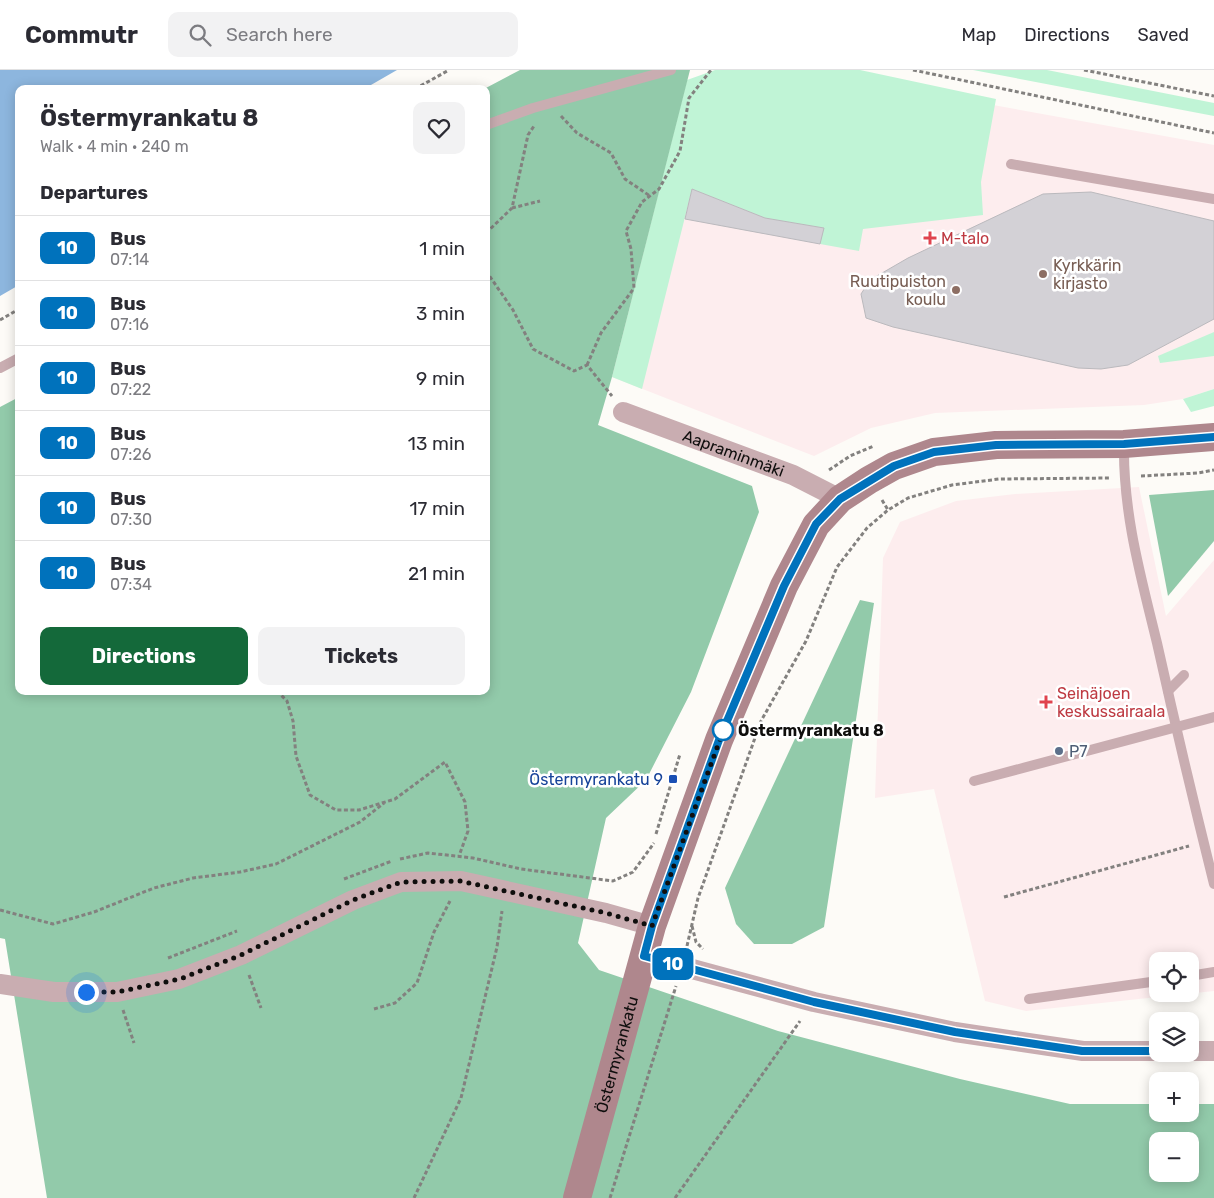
<!DOCTYPE html>
<html lang="en">
<head>
<meta charset="utf-8">
<style>
  :root { --surface:#fff; --page:#f2f2f3; --text:#2b2b33; --muted:#7c7c81; --line:#e1e1e2; --accent:#14693a }
  body { margin:0; font-family:Rubik,sans-serif; background:var(--page); color:var(--text); height:100vh; display:flex; flex-direction:column; font-size:19px; white-space:nowrap }
  * { box-sizing:border-box; margin:0 }
  p { font-size:16px; color:var(--muted) }
  .icon { flex:none; width:28px; height:28px; fill:none; stroke:currentColor; stroke-width:2; stroke-linecap:round; stroke-linejoin:round }
  .map { position:relative; flex:1; overflow:hidden }
  .details { position:absolute; left:15px; top:15px; width:475px; height:610px; display:flex; flex-direction:column; background:var(--surface); border-radius:10px; box-shadow:0 2px 12px #0003 }
  .details>* { flex:none }
  .badge { padding:0 10px; border-radius:8px; font-size:18px; line-height:32px }
  .controls { position:absolute; left:1149px; top:882px; display:grid; gap:10px }
  .controls a { display:grid; place-items:center; width:50px; height:50px; border-radius:10px; background:var(--surface); box-shadow:0 2px 12px #0003; font-size:25px }
  .you { position:absolute; width:25px; height:25px; margin:-12px; border:4px solid #fff; border-radius:50%; background:#1a73e8; box-shadow:0 0 0 8px #1a73e833 }
  .map>.badge { position:absolute; translate:-50% -50%; box-shadow:0 0 0 2px #fff }
  h2 { padding:0 25px; font-size:19px; line-height:45px }
  .round { display:grid; place-items:center; flex:none; width:52px; height:52px; border-radius:10px; background:var(--page) }
  .head { display:flex; align-items:center; justify-content:space-between; height:85px; padding:0 25px }
  h1 { font-size:24px; font-weight:700; line-height:38px }
  .action { display:flex; gap:10px; margin-top:auto; padding:10px 25px }
  .action a { flex:1; height:58px; border-radius:10px; background:var(--accent); color:#fff; font-size:20px; font-weight:700; line-height:58px; text-align:center }
  .action a+a { background:var(--page); color:var(--text) }
  ul { padding:0; list-style:none }
  li { display:flex; align-items:center; gap:15px; height:65px; padding:0 25px; border-top:1px solid var(--line) }
  li div { flex:1 }
  li b { display:block; font-size:19px }
  li em { font-style:normal }
  li .badge { min-width:55px; font-weight:700; text-align:center }
  header { display:flex; align-items:center; gap:30px; box-sizing:border-box; height:70px; padding:0 25px; background:var(--surface); border-bottom:1px solid var(--line) }
  header strong { font-size:24px }
  nav { display:flex; gap:28px; margin-inline-start:auto; font-size:18px }
  .search { width:350px; height:45px; background:var(--page); display:flex; align-items:center; gap:12px; box-sizing:border-box; padding:0 18px; border-radius:10px; color:var(--muted); font-size:19px }
  .map>svg:first-child { display:block }
  .medical { fill:#fdedee; fill-rule:evenodd }
  .green { fill:#c0f4d6 }
  .forest { fill:#92caaa; fill-rule:evenodd }
  .water { fill:#8db6de }
  .building { fill:#d3d1d6; stroke:#bab9bd }
  .lines { fill:none; stroke-linecap:round; stroke-linejoin:round }
  .path { stroke:#83817f; stroke-width:3; stroke-dasharray:4 2.5; stroke-linecap:butt }
  .lane { stroke:#c9adb1; stroke-width:10 }
  .street { stroke:#c9adb1; stroke-width:20 }
  .secondary { stroke:#af878d; stroke-width:28 }
  .line-casing { stroke:#fff; stroke-width:11 }
  .line { stroke:#0072bc; stroke-width:8 }
  .walk { stroke:#0f0e0d; stroke-width:5; stroke-dasharray:0 9 }
  .health-dot { fill:#e0444e; stroke:#fff; stroke-width:2 }
  .education-dot { fill:#8d6e63; stroke:#fff; stroke-width:2 }
  .stop-dot { fill:#fff; stroke:#0072bc; stroke-width:2.5 }
  .service-dot { fill:#5c6f8a; stroke:#fff; stroke-width:2 }
  .transit-dot { fill:#1a4fb4; stroke:#fff; stroke-width:2 }
  .labels { text-anchor:middle; stroke-width:5; stroke-linejoin:round; paint-order:stroke }
  .health-label { font-size:16px; fill:#be3a42; stroke:#fff; text-anchor:start }
  .education-label { font-size:16px; fill:#785e54; stroke:#fff; text-anchor:start }
  .street-label { font-size:16px; fill:#0f0e0d; stroke:#fff }
  .stop-label { font-size:16px; font-weight:bold; fill:#0f0e0d; stroke:#fff; text-anchor:start }
  .service-label { font-size:16px; fill:#4e5e75; stroke:#fff; text-anchor:start }
  .transit-label { font-size:16px; fill:#164399; stroke:#fff; text-anchor:end }
</style>
</head>
<body>
<header>
<strong>Commutr</strong>
<div class="search"><svg class="icon" aria-label="search" viewBox="0 0 24 24"><circle cx="10" cy="10" r="6"/><path d="M15 15l6 6"/></svg>Search here</div>
<nav><a>Map</a><a>Directions</a><a>Saved</a></nav>
</header>
<div class="map">
<svg width="1214" height="1128" viewBox="0 0 1214 1128">
  <rect width="100%" height="100%" fill="#fdfbf7"/>
  <g class="medical">
    <path d="M757 0H799L1214 75V319L1183 329 1144 335 935 343 871 358 814 386 612 307 681 31Z"/>
    <path d="M1139 417 1166 546 1214 490V921L1026 941 985 931 934 719 875 728 883 488 900 452 956 431 1015 424ZM1158 891H1190V924H1158Z"/>
  </g>
  <g class="green">
    <path d="M715 0H860L996 29 981 112 983 145 863 159 859 181 820 174 823 158 765 148 692 119 642 319 612 307 687 10Z"/>
    <path d="M973 0H1047L1214 33V46Z"/>
    <path d="M1214 262V286L1160 293 1158 286Z"/>
    <path d="M1214 319V336L1191 342 1183 329Z"/>
  </g>
  <g class="forest">
    <path d="M520 0H690L612 307 598 355 752 416 759 442 691 622 646 710 606 748 578 873 599 900 778 961 960 1009 1070 1034H1157L1158 1044H1190V1034H1214V1128H47L5 869 0 868V337L19 327V621H486V19H484ZM1158 1071H1190V1104H1158Z"/>
    <path d="M1214 420V471L1168 526 1149 425Z"/>
    <path d="M860 530 874 533 824 857 792 874H754L736 854 725 818Z"/>
  </g>
  <path class="water" d="M0 0H397L364 19H19V215L0 226Z"/>
  <g class="building">
    <path d="M692 119 765 148 824 158 820 174 685 149Z"/>
    <path d="M1091 122 1214 151V249L1128 295 1101 299 1078 298 893 257 866 248 861 224 870 210 908 188 1043 124Z"/>
  </g>
  <g class="lines">
    <g class="path">
      <path d="M913 0 1214 63"/>
      <path d="M1084 0 1214 26"/>
      <path d="M415 19 449 0"/>
      <path d="M561 46 577 63 611 83 625 109 650 126"/>
      <path d="M512 138 540 131"/>
      <path d="M486 163 512 138 528 65 534 56"/>
      <path d="M486 201 513 240 533 279 574 301 587 295 612 326"/>
      <path d="M0 250 19 239"/>
      <path d="M587 295 601 263 634 218 631 179 626 161 642 132 659 119 680 81 689 28 711 0"/>
      <path d="M829 400 850 386 874 376"/>
      <path d="M1141 406 1198 403 1214 400"/>
      <path d="M882 430 888 440"/>
      <path d="M277 621 287 631 293 651 296 686 310 725 336 740H359L395 729 445 692 465 732 468 761 459 786"/>
      <path d="M656 764 680 684"/>
      <path d="M400 789 428 783 473 788 521 799 613 811 633 802 654 773"/>
      <path d="M344 809 392 791"/>
      <path d="M1004 827 1189 776"/>
      <path d="M0 840 53 854 94 842 154 818 193 808 240 802 276 794 360 752 384 733"/>
      <path d="M692 856 696 872 703 879"/>
      <path d="M687 876 698 828 761 651 806 571 837 497 867 458 888 440 908 428 952 415 999 409 1110 408"/>
      <path d="M168 888 237 861"/>
      <path d="M249 905 261 938"/>
      <path d="M374 939 395 933 417 913 434 862 450 831"/>
      <path d="M123 940 134 973"/>
      <path d="M414 1128 461 1028 497 877 502 841"/>
      <path d="M610 1128 676 916"/>
      <path d="M675 1128 800 951"/>
    </g>
    <g class="lane">
      <path d="M486 55 533 38 671 0"/>
      <path d="M1011 94 1214 129"/>
      <path d="M0 298 19 288"/>
      <path d="M1124 375C1123 444 1141 507 1157 573 1175 654 1194 734 1214 814"/>
      <path d="M1168 621 1184 605"/>
      <path d="M974 711 1214 647"/>
      <path d="M1190 906 1214 902"/>
      <path d="M1029 929 1158 911"/>
    </g>
    <g class="street">
      <path id="s1" d="M623 342 793 405 840 429"/>
      <path d="M644 886 814 932 955 962 1083 981H1158"/>
      <path d="M0 914 54 922H117L179 909 241 885 353 830 401 812 461 811 606 843 652 856"/>
      <path d="M1190 981H1214"/>
    </g>
    <path class="secondary" id="s2" d="M577 1128 652 856 719 670 784 516 816 455 840 429 869 410 894 396 934 382 996 375 1124 374 1214 367"/>
  </g>
  <g class="lines">
    <g class="line-casing">
      <path id="line" d="M1158 981H1082L955 962 814 932 644 886 652 856 719 670 784 516 816 454 840 429 894 396 934 382 996 375 1124 374 1214 367"/>
    </g>
    <use href="#line" class="line"/>
    <path class="walk" d="M86 922H117L180 909 241 885 353 830 401 812 460 811 606 843 652 856 726 653 723 660"/>
  </g>
  <g class="health-dot">
    <path d="M927.5 160.5h5v5h5v5h-5v5h-5v-5h-5v-5h5z"/>
    <path d="M1043.5 624.5h5v5h5v5h-5v5h-5v-5h-5v-5h5z"/>
  </g>
  <g class="education-dot">
    <circle cx="1043" cy="204" r="5"/>
    <circle cx="956" cy="220" r="5"/>
  </g>
  <circle class="stop-dot" cx="723" cy="660" r="10"/>
  <circle class="service-dot" cx="1059" cy="681" r="5"/>
  <rect class="transit-dot" x="668" y="704" width="10" height="10" rx="2.5"/>
  <g class="labels">
    <g class="health-label">
      <text x="941" y="174">M-talo</text>
      <text x="1057" y="629">Seinäjoen<tspan x="1057" dy="18">keskussairaala</tspan></text>
    </g>
    <g class="education-label">
      <text x="1053" y="201">Kyrkkärin<tspan x="1053" dy="18">kirjasto</tspan></text>
      <text x="946" y="217" text-anchor="end">Ruutipuiston<tspan x="946" dy="18">koulu</tspan></text>
    </g>
    <g class="street-label">
      <text dy="6" stroke="none"><textPath href="#s1" startOffset="118">Aapraminmäki</textPath></text>
      <text dy="6" stroke="none"><textPath href="#s2" startOffset="149">Östermyrankatu</textPath></text>
    </g>
    <g class="stop-label">
      <text x="738" y="666">Östermyrankatu 8</text>
    </g>
    <g class="service-label">
      <text x="1069" y="687">P7</text>
    </g>
    <g class="transit-label">
      <text x="663" y="715">Östermyrankatu 9</text>
    </g>
  </g>
</svg>
<div class="controls">
<a><svg class="icon" aria-label="locate" viewBox="0 0 24 24"><circle cx="12" cy="12" r="6"/><path d="M12 2v4M12 18v4M2 12h4M18 12h4"/></svg></a>
<a><svg class="icon" aria-label="layers" viewBox="0 0 24 24"><path d="M12 4l9 5-9 5-9-5zM3 14l9 5 9-5"/></svg></a>
<a>+</a>
<a>−</a>
</div>
<div class="you" style="left:86px;top:922px"></div>
<b class="badge" style="left:673px;top:894px;background:#0072bc;color:#fff">10</b>
<section class="details">
<div class="head"><div><h1>Östermyrankatu 8</h1><p>Walk · 4 min · 240 m</p></div><a class="round"><svg class="icon" aria-label="heart" viewBox="0 0 24 24"><path d="M12 20l-8-8c-3-5 5-10 8-4 3-6 11-1 8 4z"/></svg></a></div>
<h2>Departures</h2>
<ul>
<li><span class="badge" style="background:#0072bc;color:#fff">10</span><div><b>Bus</b><p>07:14</p></div><em>1 min</em></li>
<li><span class="badge" style="background:#0072bc;color:#fff">10</span><div><b>Bus</b><p>07:16</p></div><em>3 min</em></li>
<li><span class="badge" style="background:#0072bc;color:#fff">10</span><div><b>Bus</b><p>07:22</p></div><em>9 min</em></li>
<li><span class="badge" style="background:#0072bc;color:#fff">10</span><div><b>Bus</b><p>07:26</p></div><em>13 min</em></li>
<li><span class="badge" style="background:#0072bc;color:#fff">10</span><div><b>Bus</b><p>07:30</p></div><em>17 min</em></li>
<li><span class="badge" style="background:#0072bc;color:#fff">10</span><div><b>Bus</b><p>07:34</p></div><em>21 min</em></li>
</ul>
<div class="action"><a>Directions</a><a>Tickets</a></div>
</section>
</div>
</body>
</html>
